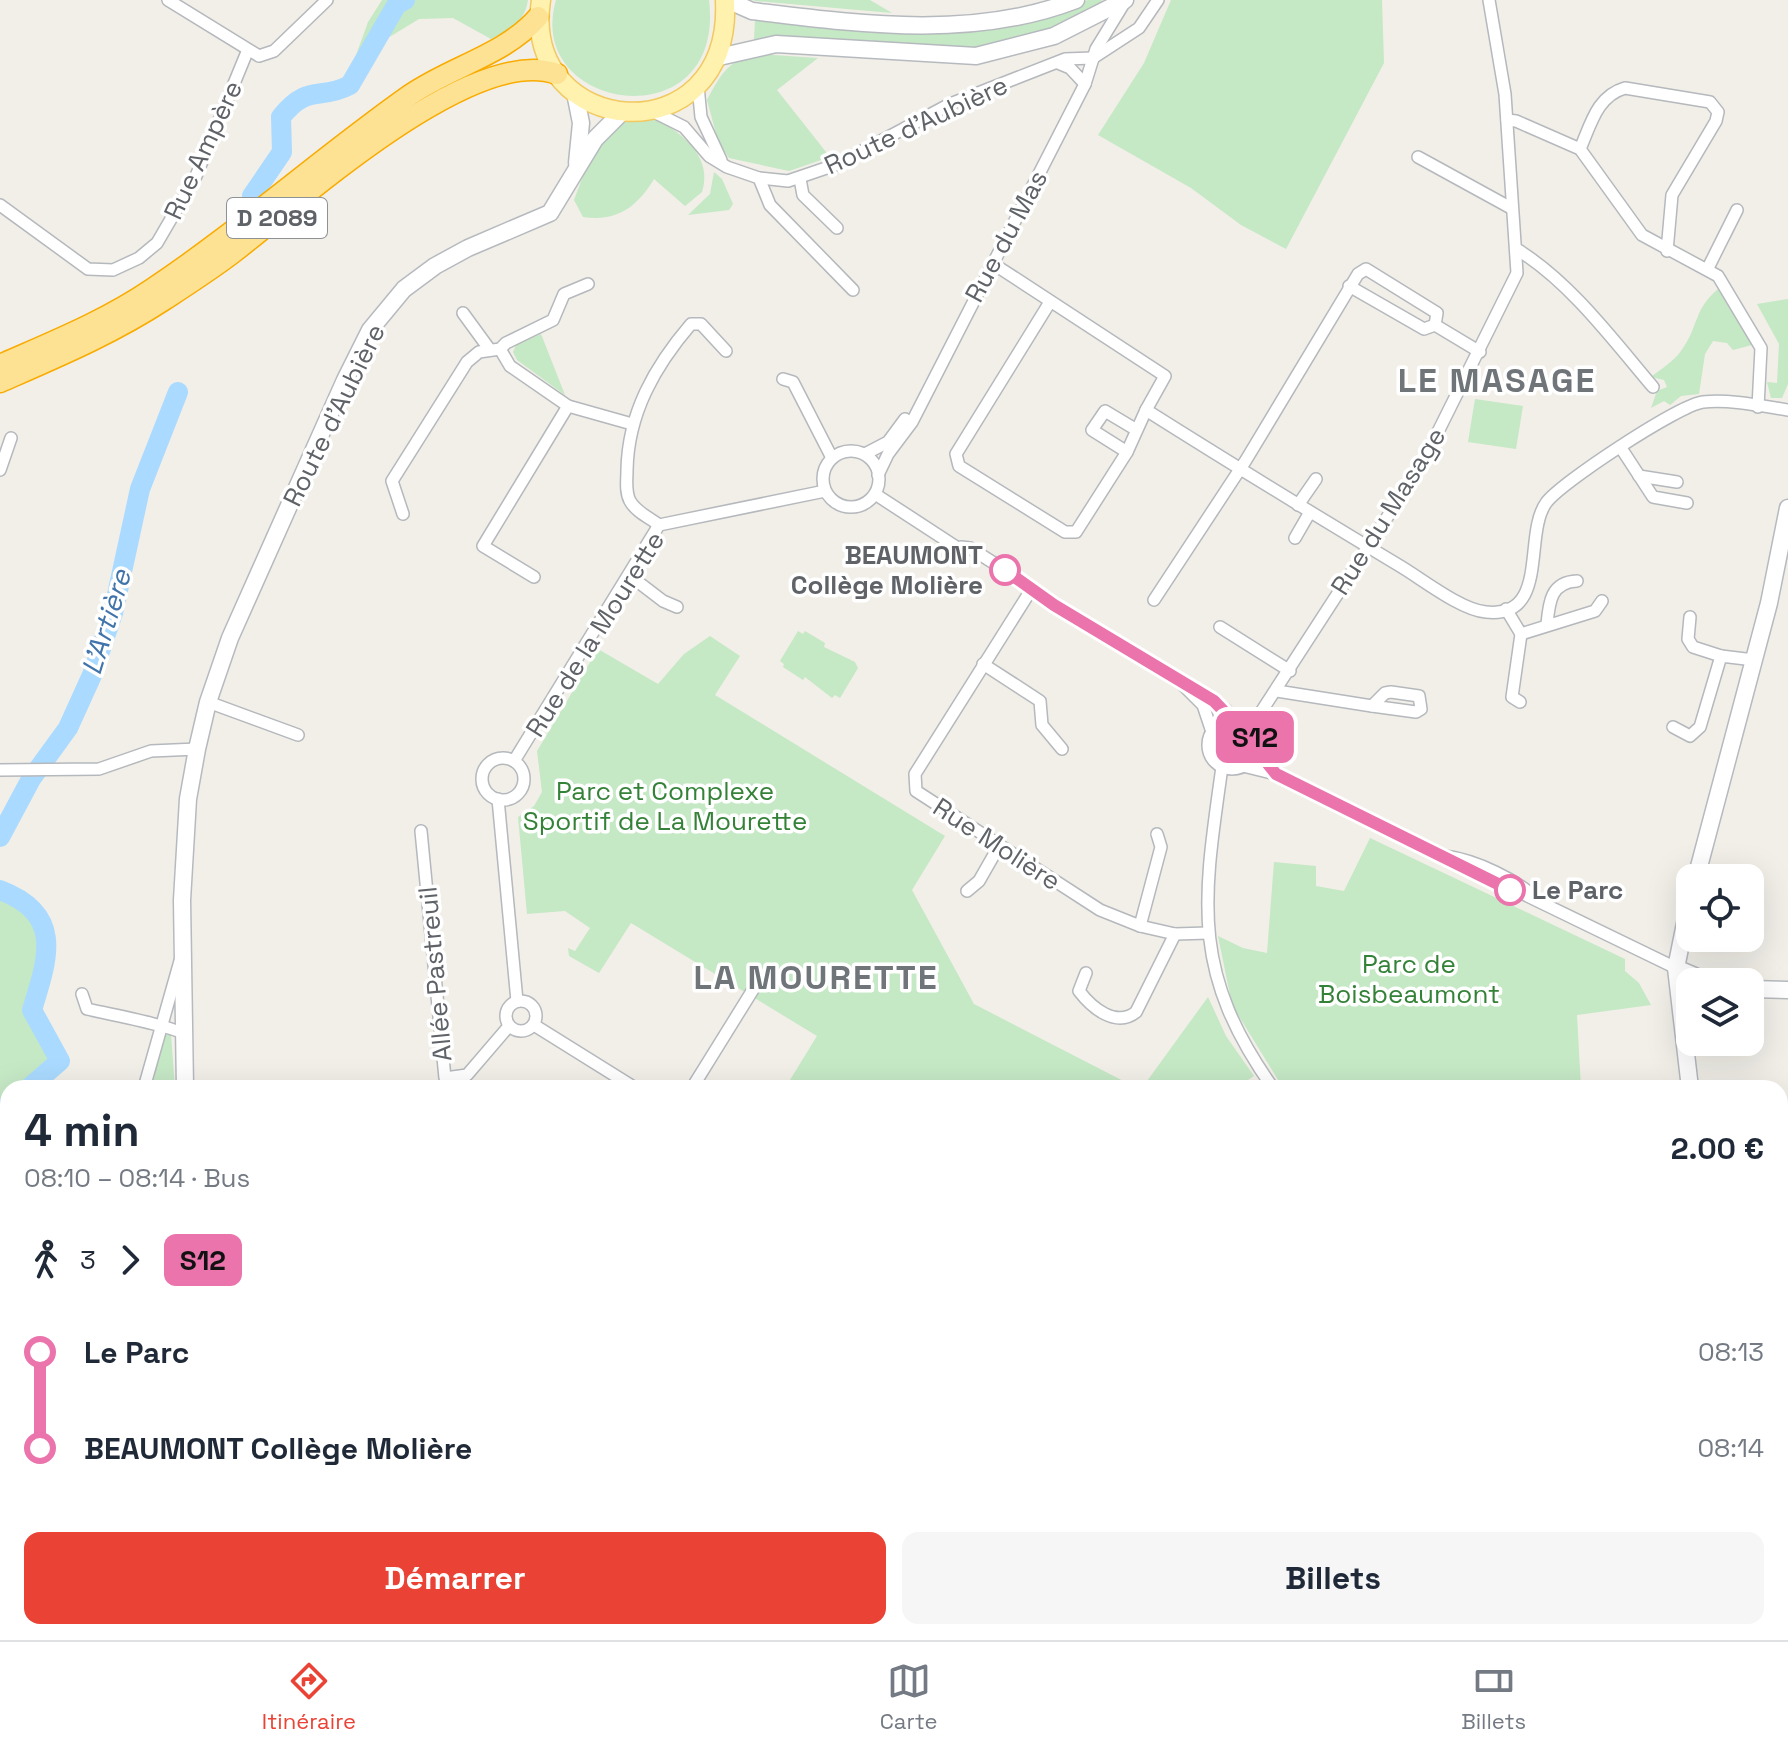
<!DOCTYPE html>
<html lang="fr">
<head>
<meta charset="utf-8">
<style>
  :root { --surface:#fff; --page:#f6f6f7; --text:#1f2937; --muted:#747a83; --line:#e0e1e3; --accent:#ea4335 }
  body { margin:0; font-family:"Space Grotesk",sans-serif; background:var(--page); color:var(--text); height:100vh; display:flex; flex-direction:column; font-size:30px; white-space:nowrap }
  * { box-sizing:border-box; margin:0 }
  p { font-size:26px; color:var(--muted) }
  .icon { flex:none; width:44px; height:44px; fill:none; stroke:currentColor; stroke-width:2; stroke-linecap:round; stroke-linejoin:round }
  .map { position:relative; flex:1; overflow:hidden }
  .details { position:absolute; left:0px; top:1080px; width:1788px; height:560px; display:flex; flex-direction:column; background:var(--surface); border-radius:24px 24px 0 0; box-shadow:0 8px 32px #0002 }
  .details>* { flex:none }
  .badge { padding:0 16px; border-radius:12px; font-size:28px; line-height:52px }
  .fabs { position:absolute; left:1676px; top:864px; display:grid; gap:16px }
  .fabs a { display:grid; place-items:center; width:88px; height:88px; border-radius:16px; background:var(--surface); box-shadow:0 8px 32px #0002; font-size:40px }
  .map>.badge { position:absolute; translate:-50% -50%; box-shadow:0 0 0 4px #fff }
  .legs { display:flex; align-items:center; gap:12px; height:88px; padding:0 24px; font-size:26px }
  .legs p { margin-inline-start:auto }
  .summary { display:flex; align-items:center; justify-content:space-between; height:136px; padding:0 24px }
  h1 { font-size:44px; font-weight:700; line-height:60px }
  .cta { display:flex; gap:16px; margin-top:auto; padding:16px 24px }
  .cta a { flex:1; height:92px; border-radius:16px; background:var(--accent); color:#fff; font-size:32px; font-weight:700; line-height:92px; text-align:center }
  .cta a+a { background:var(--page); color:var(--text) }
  ul { padding:0 24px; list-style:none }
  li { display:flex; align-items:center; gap:28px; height:96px; font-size:30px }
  li i { display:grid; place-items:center; width:12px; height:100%; margin:0 10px; background:currentColor }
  li i::after { content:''; width:20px; height:20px; margin:-10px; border:6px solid; border-radius:50%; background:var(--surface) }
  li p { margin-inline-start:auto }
  li:first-child i { background:linear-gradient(#0000 50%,currentColor 0) }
  li:last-child i { background:linear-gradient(currentColor 50%,#0000 0) }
  .dock { display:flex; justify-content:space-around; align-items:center; height:112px; border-top:2px solid var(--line); background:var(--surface); font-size:22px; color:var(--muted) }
  .dock a { display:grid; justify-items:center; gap:4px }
  .dock .active { color:var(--accent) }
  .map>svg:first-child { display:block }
  .green { fill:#c5e8c5 }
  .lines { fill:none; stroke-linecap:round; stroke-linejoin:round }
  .river { stroke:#aadaff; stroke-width:20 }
  .street-casing { stroke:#b5b8bc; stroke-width:14 }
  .secondary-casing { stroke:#b6babf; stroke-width:19 }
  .primary-casing { stroke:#f2c960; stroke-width:21 }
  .highway-casing { stroke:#f9ab00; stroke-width:23 }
  .street { stroke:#fff; stroke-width:11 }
  .secondary { stroke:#fff; stroke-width:16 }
  .primary { stroke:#fff2af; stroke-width:18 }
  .highway { stroke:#fde293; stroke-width:20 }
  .line-1-casing { stroke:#fff; stroke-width:18 }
  .line-1 { stroke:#ea74ab; stroke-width:12 }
  .stop-1-dot { fill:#fff; stroke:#ea74ab; stroke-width:4 }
  .labels { text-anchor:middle; stroke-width:7; stroke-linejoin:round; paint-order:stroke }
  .shield { fill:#fff; stroke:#8f9295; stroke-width:2 }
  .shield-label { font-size:24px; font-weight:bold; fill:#5f6368 }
  .street-label { font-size:26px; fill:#5f6368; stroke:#fff }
  .stop-label { font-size:26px; font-weight:bold; fill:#5f6368; stroke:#fff; text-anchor:end }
  .park-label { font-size:26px; fill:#348238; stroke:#fff }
  .water-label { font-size:28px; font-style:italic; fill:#4174aa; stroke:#fff }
  .district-label { font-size:34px; font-weight:bold; letter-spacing:2px; fill:#70757a; stroke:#fff }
</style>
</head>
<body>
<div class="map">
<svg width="1788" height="1640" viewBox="0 0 1788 1640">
  <rect width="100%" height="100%" fill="#f1efe8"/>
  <g class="green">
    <path d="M382 0H528C525 22 509 30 491 39L453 18 419 19 355 58 368 22Z"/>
    <path d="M556 0H709C726 142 523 113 556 0Z"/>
    <path d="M753 0H870L892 13 755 1Z"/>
    <path d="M1088 0H1102L1100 9 1049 33 965 51 754 40 755 18 865 28 1066 9Z"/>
    <path d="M1171 0H1382L1384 63 1286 249 1241 225 1191 188 1098 135 1144 63Z"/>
    <path d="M758 54 818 58 777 90 830 157 789 171 729 158 718 141 707 100C721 74 728 60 758 54Z"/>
    <path d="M658 120C685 135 713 159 702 192L685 206 654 179C637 207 617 222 583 217L574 200 595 144 622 121Z"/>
    <path d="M714 172 722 179 733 204 729 210 688 215 710 194Z"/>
    <path d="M1718 289 1752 345 1733 350 1727 343 1713 341 1705 354 1699 394 1681 396 1670 405 1664 401 1651 408 1657 391 1667 387 1664 380 1651 377C1661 369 1674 361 1681 351 1699 327 1693 310 1718 289Z"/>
    <path d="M1788 299V384L1782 398H1771L1767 382 1777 383 1779 344 1757 304Z"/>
    <path d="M541 334 565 395 517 360 513 352 516 345Z"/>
    <path d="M1475 399 1523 406 1516 449 1468 442Z"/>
    <path d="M798 631 803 634 805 631 825 643 824 647 855 662 858 668 840 698 835 695 832 698 805 677 803 680 783 667 784 664 780 661Z"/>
    <path d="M710 636 740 656 715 695 945 836 912 890 974 1004 1137 1088H785L817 1036 631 923 599 973 569 956 568 948 575 951 590 928 565 911 527 914 518 817 534 806 542 792 537 751 598 649 658 684 684 654Z"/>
    <path d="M1370 838 1625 959V971L1639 983 1651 1005 1577 1015 1581 1088H1283L1232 1005 1218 936 1243 948 1267 953 1274 862 1316 866V886L1344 891Z"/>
    <path d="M0 897 33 906 48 955 32 1010 58 1065 30 1088H8V1106L0 1113Z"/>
    <path d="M1208 997 1226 1036 1254 1076 1236 1088H1142Z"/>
    <path d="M171 1034 175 1088H152L163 1035Z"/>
    <path d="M1788 1554V1640H1656L1658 1632H1780V1560Z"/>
  </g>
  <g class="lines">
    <g class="river">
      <path d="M252 196 282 152 281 117C308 83 320 101 350 85L397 4 405 0"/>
      <path d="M0 837 31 779 68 728 92 675 113 613 140 489 178 392"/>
      <path d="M0 890C64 914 48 958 32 1010L60 1061 29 1088"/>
      <path d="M0 1112 8 1105"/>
    </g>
    <g class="street-casing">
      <g id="street">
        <path d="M168 0 259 56 274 51 327 0"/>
        <path d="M1093 58 1139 28 1158 0"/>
        <path d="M1058 63 1070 68 1085 84"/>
        <path d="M698 86 701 117 721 160"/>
        <path d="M652 111 684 127 709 156 727 167 759 178 788 181 838 164 950 104 1065 59 1093 58"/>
        <path d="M1507 120 1516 121 1580 149 1642 235 1718 276 1761 348 1758 407"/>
        <path d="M1580 149C1591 124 1597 96 1625 88L1710 102 1718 112 1716 121 1672 195 1667 251"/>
        <path d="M1418 157 1511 208"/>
        <path d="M759 178 770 205 853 290"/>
        <path d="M800 179 803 195 837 228"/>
        <path d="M0 205 88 269 113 270 139 258 157 243 196 176 247 52"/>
        <path d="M1518 250C1571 283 1613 340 1653 387"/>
        <path d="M992 263 1165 376 1146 410C1230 463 1315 515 1400 566 1422 579 1461 610 1486 612 1550 619 1523 535 1546 503 1560 483 1679 405 1703 402 1730 399 1762 406 1788 410"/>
        <path d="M1708 268 1737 210"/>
        <path d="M1349 286 1424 329 1435 325 1480 352"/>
        <path d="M1050 302 956 454 959 466 1065 532H1076L1127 452 1146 410"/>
        <path d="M463 313 490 350"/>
        <path d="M500 349 510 366 568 406 632 424"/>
        <path d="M783 379 793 382 832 458"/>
        <path d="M1621 448 1653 497 1687 503"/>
        <circle cx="851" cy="479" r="28"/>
        <path d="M1127 452 1092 430 1105 411 1135 429"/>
        <path d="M865 454 888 442 905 419"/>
        <path d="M0 470 11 438"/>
        <path d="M878 475 888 454 912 422 1085 84 1096 49 1126 0"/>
        <path d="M1639 476 1677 482"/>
        <path d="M875 494 964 552"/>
        <path d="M1298 505 1316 479"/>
        <path d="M403 514 392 481 467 362 479 352 500 349 506 343 553 320 564 294 588 284"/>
        <path d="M659 525C650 518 636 512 630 501 625 492 627 480 627 470 628 413 655 366 691 324H701L726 351"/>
        <path d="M1295 538 1310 512"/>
        <path d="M961 547 970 548 1019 579 1031 590 1182 684 1203 705 1212 732"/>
        <path d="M629 575 663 601 677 607"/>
        <path d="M534 577 483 546 568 406"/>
        <path d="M1031 590 915 774 916 791 1100 910 1140 926 1175 934 1208 933"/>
        <path d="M1154 600 1246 460 1358 274 1366 269 1437 313 1435 325"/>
        <path d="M1506 609 1521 634 1512 697 1520 702"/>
        <path d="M1690 617 1688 639 1693 647 1721 656"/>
        <path d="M1547 624C1549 602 1551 582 1577 581"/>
        <path d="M1220 627 1290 671"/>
        <path d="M1521 634 1595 611 1602 601"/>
        <path d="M983 664 1040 701 1042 725 1062 749"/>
        <path d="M1194 688 1226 710 1233 721"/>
        <path d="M1277 691 1372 706"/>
        <path d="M1391 692 1419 696 1421 709 1416 712 1372 706 1385 693Z"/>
        <path d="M208 702 298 735"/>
        <circle cx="1232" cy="745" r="24"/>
        <path d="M1673 727 1690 736 1700 727 1721 656 1754 660"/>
        <path d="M1250 729 1423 462 1517 273 1505 94 1489 0"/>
        <circle cx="503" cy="779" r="21"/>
        <path d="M514 761 659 525 825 491"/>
        <path d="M1243 766 1276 774 1676 968"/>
        <path d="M1222 767C1203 901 1190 971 1273 1088"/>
        <path d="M0 770 99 769 151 751 197 749"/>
        <path d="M498 799 517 1001"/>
        <path d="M421 831 445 1078 467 1075 509 1026"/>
        <path d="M1445 856C1476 860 1517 880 1540 901"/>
        <path d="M967 891 979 881 999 846"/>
        <path d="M1140 926 1161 847 1157 834"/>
        <path d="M1086 973 1079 991C1092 1008 1116 1028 1136 1012L1175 934"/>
        <path d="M82 994 87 1009C104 1013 178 1027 184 1035"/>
        <circle cx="521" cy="1016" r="15"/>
        <path d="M534 1025 635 1088"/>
        <path d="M144 1088 180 961"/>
        <path d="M692 1088 759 980"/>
        <path d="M1780 1314 1788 1307"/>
        <path d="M1780 1423 1788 1433"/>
        <path d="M1780 1474 1788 1468"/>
        <path d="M1780 1490 1788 1497"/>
        <path d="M809 1632 815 1640"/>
        <path d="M884 1632 889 1640"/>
        <path d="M951 1632 958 1640"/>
        <path d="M10 1640 11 1632"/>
        <path d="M399 1640 415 1632"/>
        <path d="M561 1640 562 1632"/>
        <path d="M669 1640 670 1632"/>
        <path d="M1404 1640V1632"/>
        <path d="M1508 1640V1632"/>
        <path d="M1605 1640V1632"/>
      </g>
    </g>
    <g class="secondary-casing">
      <g id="secondary">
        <path d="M727 0 752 11C859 24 973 40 1076 0"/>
        <path d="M719 57 776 44 976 56 1054 36 1125 0"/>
        <path d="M575 93 581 123 577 163"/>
        <path d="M1696 878 1769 603 1788 508"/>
        <path d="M1690 899 1676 968 1690 1088"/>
        <path d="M1676 968 1709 982"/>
        <path d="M1750 989 1788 990"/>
        <path d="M185 1088 182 900 188 799 197 749 208 702 230 638 345 380 370 330 404 289 435 266 468 248 550 213 595 139 622 112"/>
        <path d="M1780 1287 1788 1298"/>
        <path d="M250 1632 253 1640"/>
      </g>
    </g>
    <g class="primary-casing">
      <path id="primary" d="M541 0C520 140 733 158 725 0"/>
    </g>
    <g class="highway-casing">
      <g id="highway">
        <path d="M0 365C52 342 105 321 152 289 242 229 322 157 410 95 452 66 505 55 538 17"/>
        <path d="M0 382C57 357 112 334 164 300 187 285 212 269 234 252 299 202 473 43 557 74"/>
      </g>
    </g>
    <use href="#street" class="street"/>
    <use href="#secondary" class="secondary"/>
    <use href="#primary" class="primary"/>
    <use href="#highway" class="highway"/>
  </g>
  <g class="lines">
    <g class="line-1-casing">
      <path id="line-1" d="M1005 570 1054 605 1214 701 1233 721 1250 729 1256 749 1276 774 1510 890"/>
    </g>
    <use href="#line-1" class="line-1"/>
  </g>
  <g class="stop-1-dot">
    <circle cx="1005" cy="570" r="14"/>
    <circle cx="1510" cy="890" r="14"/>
  </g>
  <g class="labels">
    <rect class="shield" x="227" y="198" width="100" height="40" rx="6"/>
    <g class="shield-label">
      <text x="277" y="226">D 2089</text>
    </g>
    <g class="street-label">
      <text transform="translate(916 125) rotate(-25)" y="9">Route d'Aubière</text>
      <text transform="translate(203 150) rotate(-65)" y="9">Rue Ampère</text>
      <text transform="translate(1006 236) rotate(-62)" y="9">Rue du Mas</text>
      <text transform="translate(334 415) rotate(-64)" y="9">Route d'Aubière</text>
      <text transform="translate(1388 511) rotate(-58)" y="9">Rue du Masage</text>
      <text transform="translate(595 634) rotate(-58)" y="9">Rue de la Mourette</text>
      <text transform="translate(997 844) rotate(33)" y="9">Rue Molière</text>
      <text transform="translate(435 974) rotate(-95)" y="9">Allée Pastreuil</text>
    </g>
    <g class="stop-label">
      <text x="983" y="564">BEAUMONT<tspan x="983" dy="30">Collège Molière</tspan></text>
      <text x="1532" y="899" text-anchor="start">Le Parc</text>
    </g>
    <g class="park-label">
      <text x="665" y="800">Parc et Complexe<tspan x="665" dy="30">Sportif de La Mourette</tspan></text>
      <text x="1409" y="973">Parc de<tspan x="1409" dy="30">Boisbeaumont</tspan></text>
    </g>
    <g class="water-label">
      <text transform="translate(106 622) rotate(-73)" y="10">L'Artière</text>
    </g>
    <g class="district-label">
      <text x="1497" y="392">LE MASAGE</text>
      <text x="816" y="989">LA MOURETTE</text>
    </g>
  </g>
</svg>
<div class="fabs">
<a><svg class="icon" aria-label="locate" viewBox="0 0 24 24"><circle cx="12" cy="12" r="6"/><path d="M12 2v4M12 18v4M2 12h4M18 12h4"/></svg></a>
<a><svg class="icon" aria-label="layers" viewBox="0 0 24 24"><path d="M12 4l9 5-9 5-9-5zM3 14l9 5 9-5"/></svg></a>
</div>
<b class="badge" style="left:1255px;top:737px;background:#ea74ab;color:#111">S12</b>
<section class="details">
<div class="summary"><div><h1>4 min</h1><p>08:10 – 08:14 · Bus</p></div><b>2.00 €</b></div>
<div class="legs"><svg class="icon" aria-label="walk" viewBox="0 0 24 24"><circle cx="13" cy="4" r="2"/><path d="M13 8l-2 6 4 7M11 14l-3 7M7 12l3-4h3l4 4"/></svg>3<svg class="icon" aria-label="forward" viewBox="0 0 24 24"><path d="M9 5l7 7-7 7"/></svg><b class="badge" style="background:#ea74ab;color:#111">S12</b></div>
<ul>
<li><i style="color:#ea74ab"></i><b>Le Parc</b><p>08:13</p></li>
<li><i style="color:#ea74ab"></i><b>BEAUMONT Collège Molière</b><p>08:14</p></li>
</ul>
<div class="cta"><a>Démarrer</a><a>Billets</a></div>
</section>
</div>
<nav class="dock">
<a class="active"><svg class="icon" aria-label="directions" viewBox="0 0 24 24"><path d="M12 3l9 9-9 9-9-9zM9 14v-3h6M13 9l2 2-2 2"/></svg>Itinéraire</a>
<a><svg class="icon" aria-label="map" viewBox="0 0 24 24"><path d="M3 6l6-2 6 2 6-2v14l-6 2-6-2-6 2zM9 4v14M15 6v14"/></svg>Carte</a>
<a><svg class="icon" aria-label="tickets" viewBox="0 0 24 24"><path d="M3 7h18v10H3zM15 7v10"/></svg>Billets</a>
</nav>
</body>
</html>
